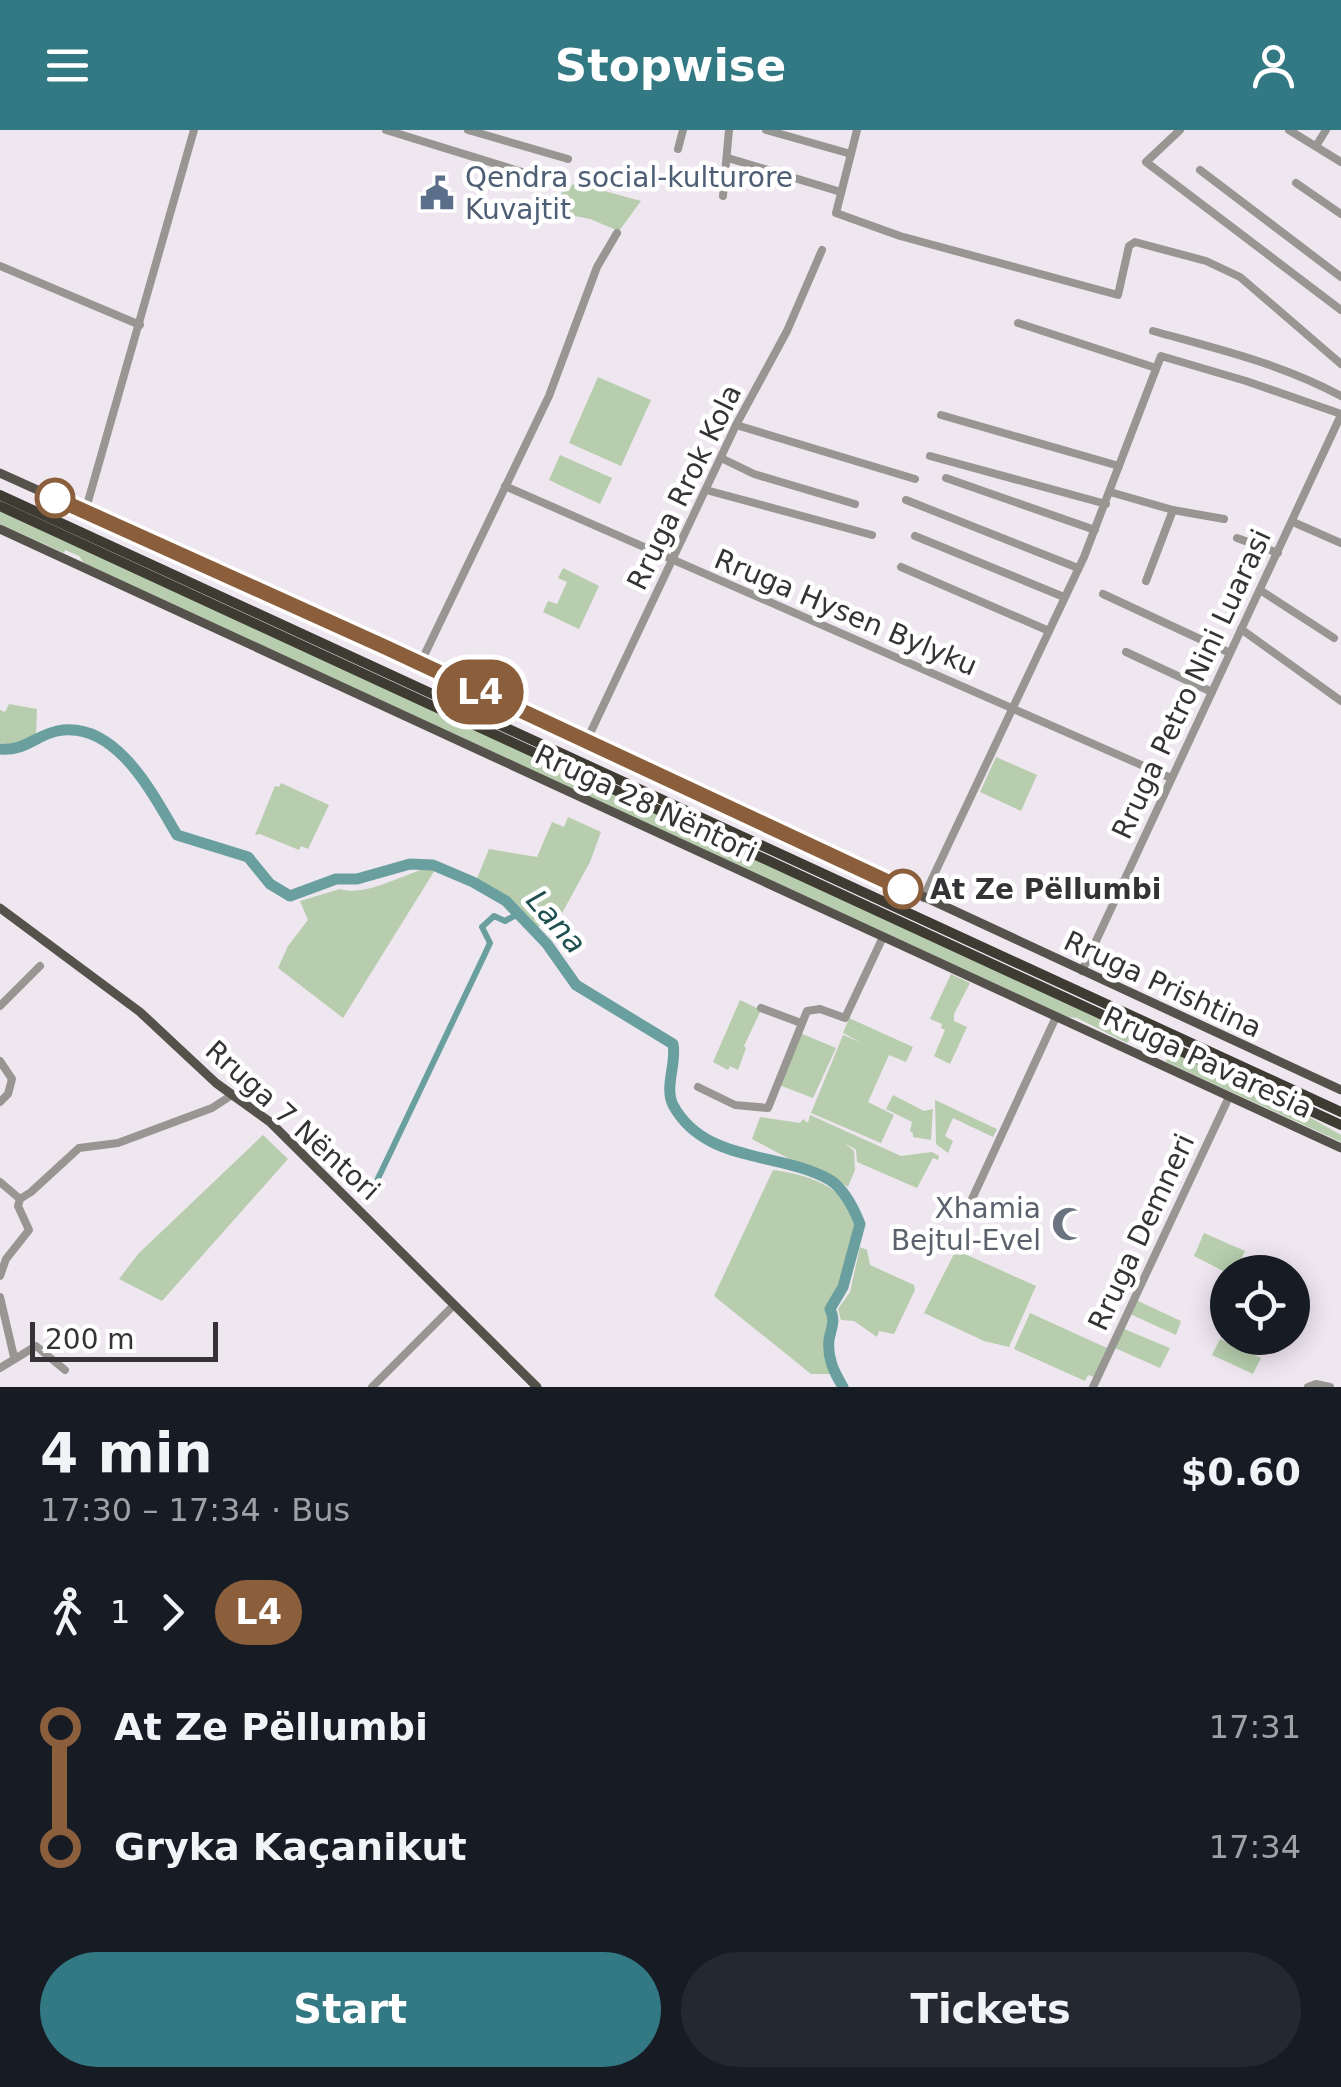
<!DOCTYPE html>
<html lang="en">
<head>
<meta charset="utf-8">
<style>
  :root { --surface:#171b24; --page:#242831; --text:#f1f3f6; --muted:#9ea1a6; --accent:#327984 }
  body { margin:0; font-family:"DejaVu Sans",sans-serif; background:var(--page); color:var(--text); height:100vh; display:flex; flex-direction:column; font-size:38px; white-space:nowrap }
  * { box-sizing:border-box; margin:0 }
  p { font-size:32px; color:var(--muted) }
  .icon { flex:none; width:55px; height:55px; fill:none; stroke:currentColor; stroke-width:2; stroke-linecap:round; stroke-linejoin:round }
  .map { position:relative; height:1257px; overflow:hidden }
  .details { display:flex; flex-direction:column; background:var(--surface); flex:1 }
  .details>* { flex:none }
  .badge { padding:0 20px; border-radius:32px; font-size:35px; line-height:65px }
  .tools { position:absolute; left:1210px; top:1125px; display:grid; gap:20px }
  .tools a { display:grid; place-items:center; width:100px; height:100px; border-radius:50%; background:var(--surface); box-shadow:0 5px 25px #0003; font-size:50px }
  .scale { position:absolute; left:30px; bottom:25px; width:188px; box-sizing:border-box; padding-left:10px; border:5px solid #363337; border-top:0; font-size:28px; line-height:35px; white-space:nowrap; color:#363337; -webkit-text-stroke:8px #fff; paint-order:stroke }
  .map>.badge { position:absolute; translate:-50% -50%; box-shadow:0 0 0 5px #fff }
  .legs { display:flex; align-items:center; gap:15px; height:110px; padding:0 40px; font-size:32px }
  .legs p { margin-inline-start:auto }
  .summary { display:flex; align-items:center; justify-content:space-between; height:170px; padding:0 40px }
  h1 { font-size:55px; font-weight:600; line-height:75px }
  .action { display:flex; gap:20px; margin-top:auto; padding:20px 40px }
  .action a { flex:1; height:115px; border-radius:60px; background:var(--accent); color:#fff; font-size:40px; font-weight:600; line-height:115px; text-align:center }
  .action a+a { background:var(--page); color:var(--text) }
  ul { padding:0 40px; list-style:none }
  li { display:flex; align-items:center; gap:35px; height:120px; font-size:38px }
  li i { display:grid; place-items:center; width:15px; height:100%; margin:0 12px; background:currentColor }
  li i::after { content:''; width:25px; height:25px; margin:-12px; border:8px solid; border-radius:50%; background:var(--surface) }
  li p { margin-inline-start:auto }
  li:first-child i { background:linear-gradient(#0000 50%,currentColor 0) }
  li:last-child i { background:linear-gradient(currentColor 50%,#0000 0) }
  header { display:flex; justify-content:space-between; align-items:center; height:130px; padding:0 40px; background:var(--accent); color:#fff; font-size:45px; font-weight:600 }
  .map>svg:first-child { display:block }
  .green { fill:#b7cdad }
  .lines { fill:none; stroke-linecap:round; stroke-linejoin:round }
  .canal { stroke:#69a09f; stroke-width:6 }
  .river { stroke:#69a09f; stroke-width:11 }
  .minor { stroke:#989692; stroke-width:8 }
  .major { stroke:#55524b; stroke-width:9 }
  .highway { stroke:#3e3b33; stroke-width:10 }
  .line-1-casing { stroke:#fff; stroke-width:22 }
  .line-1 { stroke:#8b5e3c; stroke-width:15 }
  .stop-1-dot { fill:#fff; stroke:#8b5e3c; stroke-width:5 }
  .labels { text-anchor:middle; stroke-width:9; stroke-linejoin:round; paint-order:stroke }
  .service-label { font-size:28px; fill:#4e5e75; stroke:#fff; text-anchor:start }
  .street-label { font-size:28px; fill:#363337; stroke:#fff }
  .stop-label { font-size:28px; font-weight:bold; fill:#363337; stroke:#fff; text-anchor:start }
  .worship-label { font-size:28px; fill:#5b616d; stroke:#fff; text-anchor:end }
  .water-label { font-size:30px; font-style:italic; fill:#1e504f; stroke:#fff }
</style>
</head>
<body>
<header><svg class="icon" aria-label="menu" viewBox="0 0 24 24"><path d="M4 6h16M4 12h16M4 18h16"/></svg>Stopwise<svg class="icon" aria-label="person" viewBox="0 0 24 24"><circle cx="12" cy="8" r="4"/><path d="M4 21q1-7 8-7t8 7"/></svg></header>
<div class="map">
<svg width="1341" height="1257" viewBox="0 0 1341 1257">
  <rect width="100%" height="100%" fill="#efe7f0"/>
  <g class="green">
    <path d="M575 53 641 71 619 101 590 89 540 79Z"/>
    <path d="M598 247 651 270 621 336 569 313Z"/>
    <path d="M560 325 612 348 600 374 549 350Z"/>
    <path d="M0 380 621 667 629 673 663 686 1278 969 1341 1005V1012L1166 932 1167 928 1129 910 1127 913 1077 888 1068 887 84 433 79 426 65 420 64 423 0 394Z"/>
    <path d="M563 438 599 456 579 499 543 482 548 471 557 474 567 452 558 448Z"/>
    <path d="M9 574 37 579 36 604 17 616 0 613V580L5 582Z"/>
    <path d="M996 627 1037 645 1021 681 980 662Z"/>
    <path d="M281 653 329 675 308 719 301 716 299 720 260 704 255 705 275 656 279 657Z"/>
    <path d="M568 687 601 702 590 732 562 783 557 779 535 800 508 769 476 751 489 719 537 727 552 692 564 697Z"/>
    <path d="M424 739 435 740 343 888 278 838 288 816 308 790 300 771 340 759C364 767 400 746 424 739Z"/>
    <path d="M951 844 970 853 954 884V891L967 897 950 934 934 926 945 900 941 898 942 894 930 889Z"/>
    <path d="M740 870 761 880 744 916 746 918 738 940 730 936 728 940 713 932Z"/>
    <path d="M849 888 913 917 906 932 889 925 868 972 894 985 881 1013 811 983 843 905 860 912 843 903Z"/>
    <path d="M800 903 836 918 813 968 779 955Z"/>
    <path d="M893 965 924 981 933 979 931 1010 913 1007V1003L910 1001 912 992 886 979Z"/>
    <path d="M935 970 997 999 993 1007 953 988 945 1006 953 1011 948 1023 936 1014Z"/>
    <path d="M810 985 901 1026 932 1022 939 1026 938 1030 933 1028 917 1058 857 1032 856 1020 845 1013 854 1021 855 1040 848 1057 830 1045 806 1038 752 1009 760 987 800 993 803 989 808 993Z"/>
    <path d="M263 1005 288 1029 162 1171 119 1149 139 1123Z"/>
    <path d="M773 1040C866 1052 873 1104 828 1177 835 1197 825 1219 831 1244H811L714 1166Z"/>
    <path d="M1204 1103 1245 1121 1235 1142 1227 1143 1194 1126Z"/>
    <path d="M860 1117 867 1120 870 1135 914 1155 915 1160 894 1204 879 1201 877 1207 854 1191 841 1190 838 1179 850 1162Z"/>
    <path d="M956 1120 1036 1156 1009 1217 984 1211 924 1183Z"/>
    <path d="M1136 1170 1181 1191 1176 1205 1130 1184Z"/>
    <path d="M1030 1183 1107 1218 1094 1247 1088 1245 1085 1251 1014 1219Z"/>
    <path d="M1124 1199 1170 1218 1160 1238 1115 1218Z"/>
    <path d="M1220 1209 1261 1228 1253 1244 1212 1225Z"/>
  </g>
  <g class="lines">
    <path class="canal" d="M373 1059 483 828 490 813 482 797 494 786 505 791 516 785"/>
    <path class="river" d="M0 619C23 622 35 606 57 601 115 589 153 664 177 705L248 727 270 754 290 766 336 749H357L410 734 433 735 473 752 506 771 547 814 576 855 673 914C677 933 664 957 673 975 705 1034 779 1021 830 1050 844 1059 854 1079 860 1094L843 1157 830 1179C836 1192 831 1197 829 1210 827 1228 834 1242 843 1257"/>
    <g class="minor">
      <path d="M386 0 561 54"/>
      <path d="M468 0 568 29"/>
      <path d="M766 0 851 24"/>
      <path d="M857 0 836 83 900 106 1118 165 1129 116 1135 112 1206 131 1240 147 1341 234"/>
      <path d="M1180 0 1146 32 1341 180"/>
      <path d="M1289 0 1341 32"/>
      <path d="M1316 16 1326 0"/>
      <path d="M678 19 683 0"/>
      <path d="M728 28 841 62"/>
      <path d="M1200 40 1341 147"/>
      <path d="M1296 53 1341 84"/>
      <path d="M723 66 729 0"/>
      <path d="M0 136 140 195"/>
      <path d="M1018 193 1156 238"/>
      <path d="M1153 201C1218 219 1282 234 1341 266"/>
      <path d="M941 285 1119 336"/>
      <path d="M736 295 915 349"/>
      <path d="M930 326 1106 374"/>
      <path d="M721 328 754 344 855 374"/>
      <path d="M946 348 1095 400"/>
      <path d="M505 356 1171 648"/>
      <path d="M706 360 872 405"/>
      <path d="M1110 362 1173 380 1224 389"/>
      <path d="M906 370 1078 438"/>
      <path d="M85 382 194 0"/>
      <path d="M1293 392 1341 413"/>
      <path d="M915 406 1064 467"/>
      <path d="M1237 408 1278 423"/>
      <path d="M901 437 1049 501"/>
      <path d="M1146 451 1173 380"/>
      <path d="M1260 460 1334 508"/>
      <path d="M1103 464 1230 523"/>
      <path d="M1241 499 1341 571"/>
      <path d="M1126 522 1212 562"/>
      <path d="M420 534 549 266 597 137 617 103"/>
      <path d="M586 612 736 295 787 201 822 120"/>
      <path d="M923 768 1084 427 1161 226 1246 251 1341 284"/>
      <path d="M1082 841 1341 285"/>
      <path d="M0 876 40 836"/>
      <path d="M761 878 801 893"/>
      <path d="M0 931 12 949 8 964 0 972"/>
      <path d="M698 957 735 975 768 978 807 881 820 879 845 888 883 807"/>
      <path d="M0 1052 20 1069"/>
      <path d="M20 1069 31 1062 79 1018 118 1013 212 978 232 965"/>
      <path d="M966 1082 1056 887"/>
      <path d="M0 1146 6 1129 29 1100 18 1076 20 1069"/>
      <path d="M0 1167 14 1227"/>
      <path d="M0 1238 36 1216 65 1240"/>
      <path d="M372 1257 454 1175"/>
      <path d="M1093 1257 1229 967"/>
      <path d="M1308 1257 1316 1254 1330 1257"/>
    </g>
    <g class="major">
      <path d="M0 343 385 517 1341 960"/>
      <path d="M0 399 1341 1018"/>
      <path d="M0 778 140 882 216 953 270 992 537 1257"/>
    </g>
    <g class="highway">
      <path d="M0 365 1341 982"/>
      <path d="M0 376 1341 995"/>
    </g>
  </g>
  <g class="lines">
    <g class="line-1-casing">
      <path id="line-1" d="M55 368 385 517 903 759"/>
    </g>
    <use href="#line-1" class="line-1"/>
  </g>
  <defs>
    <g id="civic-bare" transform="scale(2.7)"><path d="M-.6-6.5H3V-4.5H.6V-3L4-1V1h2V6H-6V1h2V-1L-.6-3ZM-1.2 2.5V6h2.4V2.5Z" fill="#5c6f8a" stroke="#fff" stroke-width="2.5" paint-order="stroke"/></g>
    <g id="mosque-bare" transform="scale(2.7)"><path d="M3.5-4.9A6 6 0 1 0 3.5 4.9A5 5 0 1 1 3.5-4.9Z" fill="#6b7280" stroke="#fff" stroke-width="2.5" paint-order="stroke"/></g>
  </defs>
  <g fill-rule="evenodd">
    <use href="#civic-bare" x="437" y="63"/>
    <use href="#mosque-bare" x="1069" y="1094"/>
  </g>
  <g class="stop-1-dot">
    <circle cx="55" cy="368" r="18"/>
    <circle cx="903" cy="759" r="18"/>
  </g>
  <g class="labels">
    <g class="service-label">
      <text x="465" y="57">Qendra social-kulturore<tspan x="465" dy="32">Kuvajtit</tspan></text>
    </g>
    <g class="street-label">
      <text transform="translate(684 357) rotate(-64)" y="10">Rruga Rrok Kola</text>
      <text transform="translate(846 482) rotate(23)" y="10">Rruga Hysen Bylyku</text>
      <text transform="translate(1191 554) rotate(-65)" y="10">Rruga Petro Nini Luarasi</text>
      <text transform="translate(646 673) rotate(25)" y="10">Rruga 28 Nëntori</text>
      <text transform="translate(1163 854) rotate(25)" y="10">Rruga Prishtina</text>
      <text transform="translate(1208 932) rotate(25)" y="10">Rruga Pavaresia</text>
      <text transform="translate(293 990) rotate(42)" y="10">Rruga 7 Nëntori</text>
      <text transform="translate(1141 1102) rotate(-65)" y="10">Rruga Demneri</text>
    </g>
    <g class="stop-label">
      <text x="930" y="769">At Ze Pëllumbi</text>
    </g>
    <g class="worship-label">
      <text x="1041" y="1088">Xhamia<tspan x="1041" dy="32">Bejtul-Evel</tspan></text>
    </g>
    <g class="water-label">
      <text transform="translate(556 792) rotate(49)" y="10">Lana</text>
    </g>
  </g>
</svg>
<div class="tools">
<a><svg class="icon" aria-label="locate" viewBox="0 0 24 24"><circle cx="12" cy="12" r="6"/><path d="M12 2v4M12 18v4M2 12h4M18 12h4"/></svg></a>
</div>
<div class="scale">200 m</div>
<b class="badge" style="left:480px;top:562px;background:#8b5e3c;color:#fff">L4</b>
</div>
<section class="details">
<div class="summary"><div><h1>4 min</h1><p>17:30 – 17:34 · Bus</p></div><b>$0.60</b></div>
<div class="legs"><svg class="icon" aria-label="walk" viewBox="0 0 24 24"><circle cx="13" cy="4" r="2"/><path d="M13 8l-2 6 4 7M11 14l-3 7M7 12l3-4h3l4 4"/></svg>1<svg class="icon" aria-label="forward" viewBox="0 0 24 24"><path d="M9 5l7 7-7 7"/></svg><b class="badge" style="background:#8b5e3c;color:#fff">L4</b></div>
<ul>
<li><i style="color:#8b5e3c"></i><b>At Ze Pëllumbi</b><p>17:31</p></li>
<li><i style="color:#8b5e3c"></i><b>Gryka Kaçanikut</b><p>17:34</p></li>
</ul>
<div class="action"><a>Start</a><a>Tickets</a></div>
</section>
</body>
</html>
